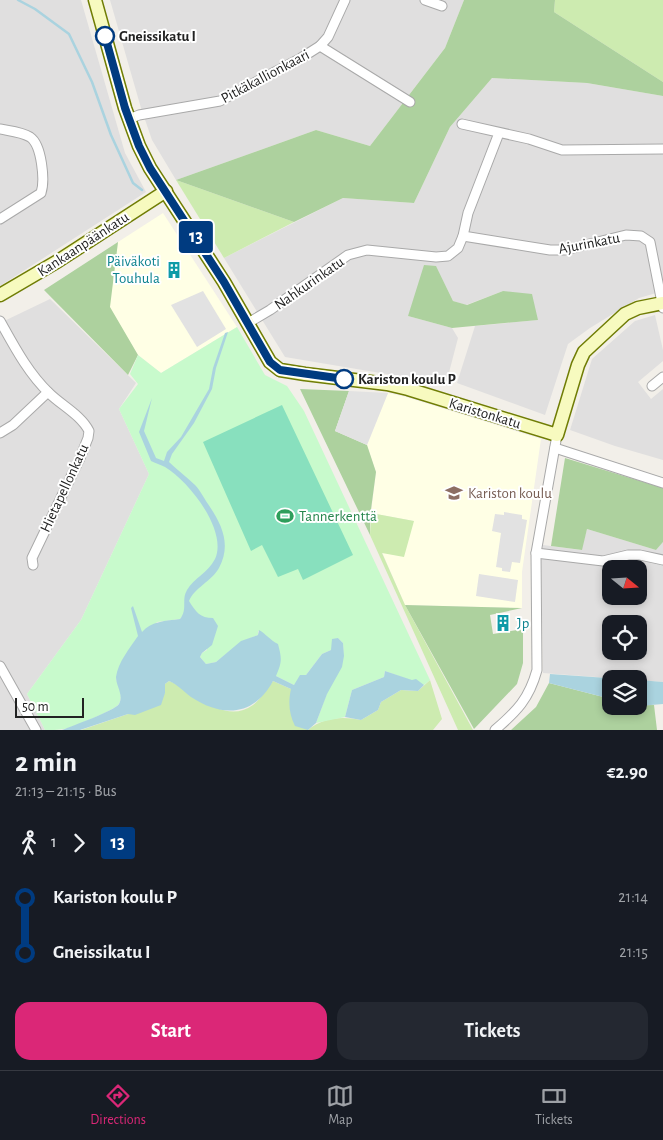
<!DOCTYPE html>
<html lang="en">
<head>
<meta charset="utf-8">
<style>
  :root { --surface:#171b24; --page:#242831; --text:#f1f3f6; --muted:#9ea1a6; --line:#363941; --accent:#db2777 }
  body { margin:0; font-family:"Alegreya Sans",sans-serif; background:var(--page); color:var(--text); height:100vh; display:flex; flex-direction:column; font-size:19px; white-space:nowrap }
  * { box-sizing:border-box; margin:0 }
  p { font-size:16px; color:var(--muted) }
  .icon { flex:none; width:28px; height:28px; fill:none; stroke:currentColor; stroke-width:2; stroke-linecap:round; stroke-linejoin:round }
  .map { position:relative; height:730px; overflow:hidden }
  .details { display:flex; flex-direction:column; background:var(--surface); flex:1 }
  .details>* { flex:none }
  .badge { padding:0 10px; border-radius:4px; font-size:18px; line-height:32px }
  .needle { width:32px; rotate:108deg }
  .buttons { position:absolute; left:602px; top:560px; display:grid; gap:10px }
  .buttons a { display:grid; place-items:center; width:45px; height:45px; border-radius:10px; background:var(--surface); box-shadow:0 2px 8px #0003; font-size:25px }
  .scale { position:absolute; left:15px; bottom:12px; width:69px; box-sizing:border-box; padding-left:5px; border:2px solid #222; border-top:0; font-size:14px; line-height:18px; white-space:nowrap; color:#222; -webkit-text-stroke:4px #fff; paint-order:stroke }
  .map>.badge { position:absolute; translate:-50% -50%; box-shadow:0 0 0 2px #fff }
  .legs { display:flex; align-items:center; gap:8px; height:55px; padding:0 15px; font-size:16px }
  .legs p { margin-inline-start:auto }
  .head { display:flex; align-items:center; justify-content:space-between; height:85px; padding:0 15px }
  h1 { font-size:28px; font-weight:600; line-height:38px }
  .cta { display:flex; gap:10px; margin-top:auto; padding:10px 15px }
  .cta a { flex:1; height:58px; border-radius:15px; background:var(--accent); color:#fff; font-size:20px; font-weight:600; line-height:58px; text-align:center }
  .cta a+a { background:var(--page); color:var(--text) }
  ul { padding:0 15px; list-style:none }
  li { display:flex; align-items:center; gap:18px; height:55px; font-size:19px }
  li i { display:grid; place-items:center; width:8px; height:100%; margin:0 6px; background:currentColor }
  li i::after { content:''; width:12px; height:12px; margin:-6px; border:4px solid; border-radius:50%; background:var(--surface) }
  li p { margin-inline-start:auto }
  li:first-child i { background:linear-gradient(#0000 50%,currentColor 0) }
  li:last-child i { background:linear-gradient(currentColor 50%,#0000 0) }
  .tab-bar { display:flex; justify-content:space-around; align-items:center; height:70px; border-top:1px solid var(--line); background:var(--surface); font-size:14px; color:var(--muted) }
  .tab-bar a { display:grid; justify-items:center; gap:2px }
  .tab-bar .active { color:var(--accent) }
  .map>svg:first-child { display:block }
  .residential { fill:#e0dfdf; fill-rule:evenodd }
  .education { fill:#ffffe5 }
  .grass { fill:#cdebb0 }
  .forest { fill:#add19e }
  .park { fill:#c8facc }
  .pitch { fill:#88e0be }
  .parking { fill:#e2e2e2 }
  .water { fill:#aad3df }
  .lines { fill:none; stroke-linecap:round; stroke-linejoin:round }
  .stream { stroke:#aad3df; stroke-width:2.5 }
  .street-casing { stroke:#a9a9a9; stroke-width:11 }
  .secondary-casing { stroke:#707d05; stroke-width:15 }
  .street { stroke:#fff; stroke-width:9 }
  .secondary { stroke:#f7fabf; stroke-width:12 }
  .line-1-casing { stroke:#fff; stroke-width:11 }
  .line-1 { stroke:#003b80; stroke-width:8 }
  .stop-1-dot { fill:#fff; stroke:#003b80; stroke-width:2.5 }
  .labels { text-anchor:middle; stroke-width:4; stroke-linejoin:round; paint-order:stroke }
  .stop-label { font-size:15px; font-weight:bold; fill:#222; stroke:#fff; text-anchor:start }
  .street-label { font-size:15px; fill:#222; stroke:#fff }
  .culture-label { font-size:15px; fill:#0d838f; stroke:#fff; text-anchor:end }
  .education-label { font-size:15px; fill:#785e54; stroke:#fff; text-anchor:start }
  .leisure-label { font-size:15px; fill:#27864d; stroke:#fff; text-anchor:start }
</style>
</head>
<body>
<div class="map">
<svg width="663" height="730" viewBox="0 0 663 730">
  <rect width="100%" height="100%" fill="#f2efe9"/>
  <g class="residential">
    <path d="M0 0H81L125 153 146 192 0 286Z"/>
    <path d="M110 0H464L445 48 370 146 316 130 176 180 152 140 141 108Z"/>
    <path d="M492 78 587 83 663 96V291L639 298 590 328 568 344 545 415 457 383 475 326 538 320 503 291 466 305 453 301 436 267 408 316 452 328 458 338 446 384 285 357 224 258 343 198 414 203 450 127Z"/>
    <path d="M50 299 136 383 119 409 149 474 81 620 27 694 45 730H0V323Z"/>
    <path d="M655 315 663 350V361L638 382 651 399 663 389V460L615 446 570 430 592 359 635 321Z"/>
    <path d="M587 529 656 550 663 542V682L543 673 541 556 543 545 581 550ZM611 569H639V596H611ZM611 624H639V651H611Z"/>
  </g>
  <g class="education">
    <path d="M163 213 237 327 161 373 138 355 109 307 118 242Z"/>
    <path d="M388 393 406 397 541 439 522 572V608L405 605 382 552 414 521 371 513 376 472 367 445Z"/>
  </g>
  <g class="grass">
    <path d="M555 0H663V82L554 12Z"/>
    <path d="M176 180 294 222 224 258Z"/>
    <path d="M371 513 414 521 404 557 382 553 405 605 473 730H458L370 535Z"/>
    <path d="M430 680 442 719 433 730H81L128 714 165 693V684L169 681C195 691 224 726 253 705 261 699 267 688 273 681L291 689 308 730C323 717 343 716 361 720L378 710 381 702 401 690 418 691Z"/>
  </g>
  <g class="forest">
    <path d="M464 0H555L554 12 663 82V96L587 83 492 78 450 127 414 203 343 198 294 222 176 180 316 130 370 146 445 48Z"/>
    <path d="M118 242 110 307 138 355 128 375 44 290Z"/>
    <path d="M424 265 436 266 453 301 467 305 503 291 532 294 538 320 452 328 408 316Z"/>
    <path d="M300 389 349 391 335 431 367 445 376 472 370 517V535Z"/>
    <path d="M565 458 663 488V542L656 550 587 529 582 550 551 546Z"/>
    <path d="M405 605 522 608 490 615 493 634 523 629V663L517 684 474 729Z"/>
    <path d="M549 683 611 699V706L654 705 657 730H511L536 707Z"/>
  </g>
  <path class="park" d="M237 327 265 375 287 386 304 411 430 680 424 685 385 671 384 677 352 690 345 717 316 723C320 713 323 703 327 693 336 672 345 668 343 643L338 638 331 650 322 654 306 675 294 685 276 676C273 662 274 637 258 631V635L241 642 216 662 206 664 200 657 202 653 207 650 204 618 183 615 180 619 157 622 116 679C119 686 124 698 118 705 112 711 74 727 64 729 58 730 51 730 45 730L27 694 81 620 149 474 119 409 138 384 130 374 138 355 161 373Z"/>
  <path class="pitch" d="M282 405 353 555 303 580 298 569 278 577 262 545 251 551 203 442Z"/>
  <g class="parking">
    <path d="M203 291 226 329 197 347 171 305Z"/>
    <path d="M349 391 388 393 367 445 335 431Z"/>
    <path d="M504 512 522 515V519L527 520 520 563 512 562 510 572 502 571V568L496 567 501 533 492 531 495 514 504 515Z"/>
    <path d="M479 574 518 580 515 602 476 596Z"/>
  </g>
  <g class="water">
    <path d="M228 332 216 368 212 389 194 423 172 454 169 462C177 470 187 477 195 485 200 490 204 498 208 504 221 523 232 544 219 568 212 581 194 588 189 601 196 612 200 618 213 618L218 626 212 645 202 653 200 657 206 664 216 662 241 641 258 635 259 630C266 634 270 640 278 644 282 659 282 662 276 676L294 685 300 675H306L322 654 331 650 332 639 338 638 343 643 344 656 342 667 327 694 316 723 308 730 295 726C289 714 288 702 291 689L273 681C254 716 223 718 191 697 183 691 178 685 169 681L165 684V693L161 705 135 715 128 714 80 730H62C72 726 114 711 119 704 124 695 116 686 116 677 118 662 130 648 138 636L131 608 133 606 142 632C152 621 165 621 180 619 188 609 181 600 187 590 194 578 208 573 215 559 228 531 189 481 165 467 161 465 155 463 151 461L139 432 152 398 144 431 156 458 164 461 167 452 181 437 209 389 213 368 225 333Z"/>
    <path d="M385 671 412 680 416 679 424 685 418 691 401 690 381 702 378 710 361 720 345 717 352 690 384 677Z"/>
    <path d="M550 674 622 679H611V699L549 683Z"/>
    <path d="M639 680 663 682V704L639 706Z"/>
  </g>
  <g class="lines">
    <path class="stream" d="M18 0 35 9 69 34 92 82 111 135 133 183 142 190"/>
    <g class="street-casing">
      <g id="street">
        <path d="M425 0 442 6"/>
        <path d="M320 46 410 102"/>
        <path d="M129 119 139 115 220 101 301 58 320 46 328 37 345 0"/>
        <path d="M462 124 529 139 562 150 663 149"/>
        <path d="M0 129C10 131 22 132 30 137 42 145 45 181 41 193L0 219"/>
        <path d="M463 236 550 250H565L626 235 641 236 650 242 663 308"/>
        <path d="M0 321C14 346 28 373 49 393 61 405 81 415 89 431L88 438 80 458 32 558 33 565"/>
        <path d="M248 323 270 310 348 255 367 250 436 257 448 256 458 248 463 236 468 213 499 133"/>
        <path d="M652 386 663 377"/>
        <path d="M0 433 13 425 48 392"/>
        <path d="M555 448 663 483"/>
        <path d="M536 553 603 561 628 555H640L663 560"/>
        <path d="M0 666 36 730"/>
        <path d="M495 730C517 711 529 699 537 670L536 553 557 435"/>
      </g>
    </g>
    <g class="secondary-casing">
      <g id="secondary">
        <path d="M95 0 125 108 139 146 150 168 224 282 270 362 280 370 305 374 387 384 408 389 557 435 578 365 584 352 625 314 638 308 663 303"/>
        <path d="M0 295 58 261 166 191"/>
      </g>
    </g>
    <use href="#street" class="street"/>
    <use href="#secondary" class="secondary"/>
  </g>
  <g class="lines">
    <g class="line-1-casing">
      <path id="line-1" d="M105 36 125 108 139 146 150 168 224 282 270 362 280 370 344 379"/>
    </g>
    <use href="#line-1" class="line-1"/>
  </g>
  <defs>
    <g id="building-bare" transform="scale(1.35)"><path d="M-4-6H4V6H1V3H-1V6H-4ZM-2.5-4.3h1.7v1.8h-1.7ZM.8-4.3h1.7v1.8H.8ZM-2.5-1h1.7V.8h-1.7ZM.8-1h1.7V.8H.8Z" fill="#0f9aa8" stroke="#fff" stroke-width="2.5" paint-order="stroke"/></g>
    <g id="school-bare" transform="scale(1.35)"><path d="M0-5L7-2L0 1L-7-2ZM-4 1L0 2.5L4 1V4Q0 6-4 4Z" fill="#8d6e63" stroke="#fff" stroke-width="2.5" paint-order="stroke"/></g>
    <g id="stadium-bare" transform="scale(1.35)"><path d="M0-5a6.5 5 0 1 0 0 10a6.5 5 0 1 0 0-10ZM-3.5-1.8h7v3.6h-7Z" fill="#2e9e5b" stroke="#fff" stroke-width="2.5" paint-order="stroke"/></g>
  </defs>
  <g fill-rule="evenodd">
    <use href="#building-bare" x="174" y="270"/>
    <use href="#school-bare" x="454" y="493"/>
    <use href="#stadium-bare" x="285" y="516"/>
    <use href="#building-bare" x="503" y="623"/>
  </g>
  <g class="stop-1-dot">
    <circle cx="105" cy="36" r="9"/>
    <circle cx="344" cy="379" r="9"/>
  </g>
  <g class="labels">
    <g class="stop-label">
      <text x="119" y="41">Gneissikatu I</text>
      <text x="358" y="384">Kariston koulu P</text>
    </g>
    <g class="street-label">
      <text transform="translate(265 76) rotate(-28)" y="5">Pitkäkallionkaari</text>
      <text transform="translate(589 243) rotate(-11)" y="5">Ajurinkatu</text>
      <text transform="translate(83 244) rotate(-33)" y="5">Kankaanpäänkatu</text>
      <text transform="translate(309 283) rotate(-35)" y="5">Nahkurinkatu</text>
      <text transform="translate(485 413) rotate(17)" y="5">Karistonkatu</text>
      <text transform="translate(64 488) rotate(-65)" y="5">Hietapellonkatu</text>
    </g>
    <g class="culture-label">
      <text x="160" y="266">Päiväkoti<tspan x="160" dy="17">Touhula</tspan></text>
      <text x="517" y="628" text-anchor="start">Jp</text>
    </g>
    <g class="education-label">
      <text x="468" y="498">Kariston koulu</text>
    </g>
    <g class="leisure-label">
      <text x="299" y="521">Tannerkenttä</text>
    </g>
  </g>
</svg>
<div class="buttons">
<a><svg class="needle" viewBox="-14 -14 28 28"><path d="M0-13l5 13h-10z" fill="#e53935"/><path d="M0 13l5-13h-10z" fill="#9ea1a6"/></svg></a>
<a><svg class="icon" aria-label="locate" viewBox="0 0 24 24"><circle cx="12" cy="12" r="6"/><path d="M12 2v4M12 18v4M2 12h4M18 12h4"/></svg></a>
<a><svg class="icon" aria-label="layers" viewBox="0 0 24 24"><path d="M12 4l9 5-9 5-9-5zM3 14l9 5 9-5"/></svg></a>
</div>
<div class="scale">50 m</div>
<b class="badge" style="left:196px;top:237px;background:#003b80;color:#fff">13</b>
</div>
<section class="details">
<div class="head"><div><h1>2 min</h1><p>21:13 – 21:15 · Bus</p></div><b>€2.90</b></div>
<div class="legs"><svg class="icon" aria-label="walk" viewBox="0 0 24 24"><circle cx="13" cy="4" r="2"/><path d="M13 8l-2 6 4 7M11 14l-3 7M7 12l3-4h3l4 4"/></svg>1<svg class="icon" aria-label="forward" viewBox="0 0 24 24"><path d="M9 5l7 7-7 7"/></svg><b class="badge" style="background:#003b80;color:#fff">13</b></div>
<ul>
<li><i style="color:#003b80"></i><b>Kariston koulu P</b><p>21:14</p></li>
<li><i style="color:#003b80"></i><b>Gneissikatu I</b><p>21:15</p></li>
</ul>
<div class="cta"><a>Start</a><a>Tickets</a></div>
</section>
<nav class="tab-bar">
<a class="active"><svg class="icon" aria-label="directions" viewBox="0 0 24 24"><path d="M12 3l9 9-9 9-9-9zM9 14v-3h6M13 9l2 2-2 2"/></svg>Directions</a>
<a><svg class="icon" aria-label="map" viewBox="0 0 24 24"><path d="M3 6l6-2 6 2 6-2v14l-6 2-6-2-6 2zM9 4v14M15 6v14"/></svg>Map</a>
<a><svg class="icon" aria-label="tickets" viewBox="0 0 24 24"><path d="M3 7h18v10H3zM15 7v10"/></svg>Tickets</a>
</nav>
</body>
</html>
